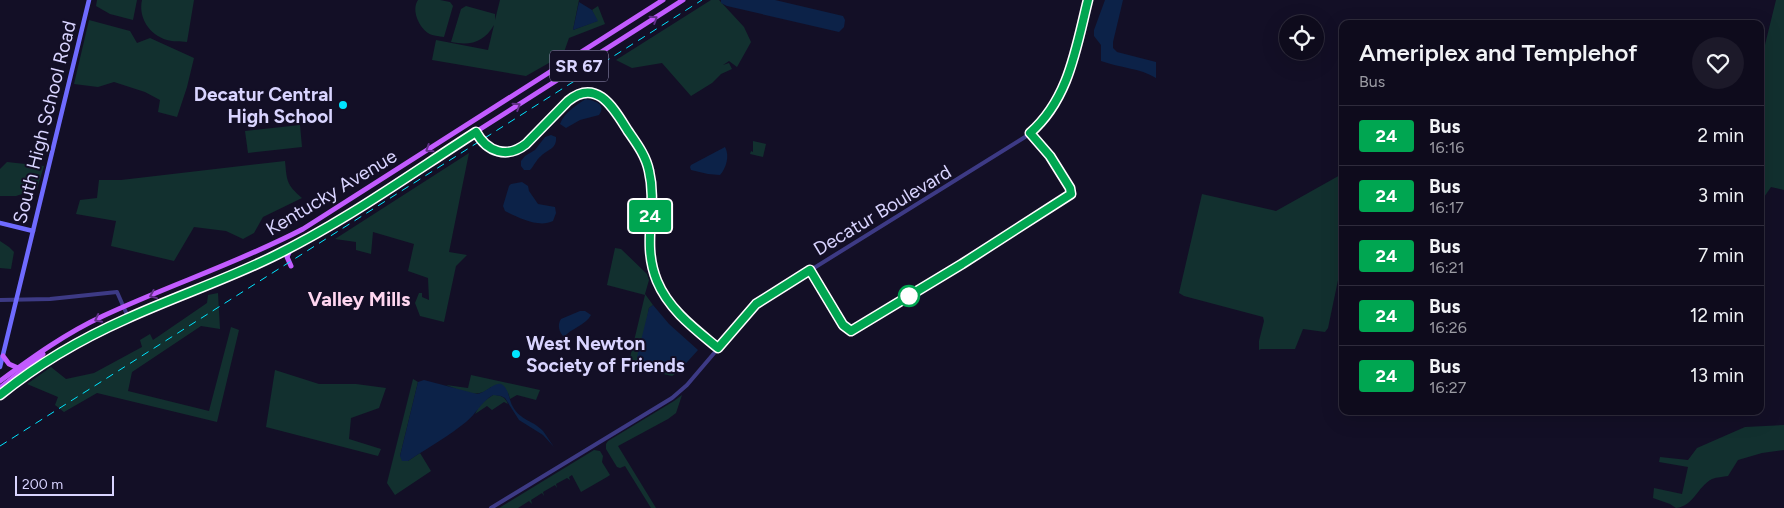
<!DOCTYPE html>
<html lang="en">
<head>
<meta charset="utf-8">
<style>
  :root { --surface:#0e0b1c; --page:#1c1929; --text:#f1f3f6; --muted:#9b9ba3; --line:#2e2b3b }
  body { margin:0; font-family:Figtree,sans-serif; background:var(--page); color:var(--text); height:100vh; display:flex; flex-direction:column; font-size:19px; white-space:nowrap }
  * { box-sizing:border-box; margin:0 }
  p { font-size:16px; color:var(--muted) }
  .icon { flex:none; width:28px; height:28px; fill:none; stroke:currentColor; stroke-width:2; stroke-linecap:round; stroke-linejoin:round }
  .map { position:relative; flex:1; overflow:hidden }
  .sheet { position:absolute; left:1339px; top:20px; width:425px; height:395px; display:flex; flex-direction:column; background:var(--surface); border-radius:10px; box-shadow:0 5px 20px #0002,0 0 0 1px var(--line) }
  .sheet>* { flex:none }
  .badge { padding:0 10px; border-radius:4px; font-size:18px; line-height:32px }
  .fabs { position:absolute; left:1279px; top:15px; display:grid; gap:10px }
  .fabs a { display:grid; place-items:center; width:45px; height:45px; border-radius:50%; background:var(--surface); box-shadow:0 5px 20px #0002,0 0 0 1px var(--line); font-size:25px }
  .scale { position:absolute; left:15px; bottom:12px; width:99px; box-sizing:border-box; padding-left:5px; border:2px solid #d9d4ff; border-top:0; font-size:14px; line-height:18px; white-space:nowrap; color:#d9d4ff; -webkit-text-stroke:4px #130f26; paint-order:stroke }
  .map>.badge { position:absolute; translate:-50% -50%; box-shadow:0 0 0 2px #fff }
  .round { display:grid; place-items:center; flex:none; width:52px; height:52px; border-radius:26px; background:var(--page) }
  .overview { display:flex; align-items:center; justify-content:space-between; height:85px; padding:0 20px }
  h1 { font-size:24px; font-weight:600; line-height:38px }
  ul { padding:0; list-style:none }
  li { display:flex; align-items:center; gap:15px; height:60px; padding:0 20px; border-top:1px solid var(--line) }
  li div { flex:1 }
  li b { display:block; font-size:19px }
  li em { font-style:normal }
  li .badge { min-width:55px; font-weight:700; text-align:center }
  .map>svg:first-child { display:block }
  .green { fill:#12302f }
  .water { fill:#0c2248 }
  .lines { fill:none; stroke-linecap:round; stroke-linejoin:round }
  .tertiary { stroke:#3d3a85; stroke-width:4 }
  .secondary { stroke:#6f6bff; stroke-width:4.5 }
  .primary { stroke:#c25bff; stroke-width:5 }
  .rail { stroke:#00e5ff; stroke-width:1; stroke-dasharray:8 6; stroke-linecap:butt }
  .oneway { stroke:#623188 }
  .line-casing { stroke:#fff; stroke-width:11 }
  .line { stroke:#00a651; stroke-width:8 }
  .poi-dot { fill:#00e5ff; stroke:#130f26; stroke-width:2 }
  .stop-dot { fill:#fff; stroke:#00a651; stroke-width:2.5 }
  .labels { text-anchor:middle; stroke-width:4; stroke-linejoin:round; paint-order:stroke }
  .shield { fill:#130f26; stroke:#9e99be; stroke-width:1 }
  .shield-label { font-size:18px; font-weight:bold; fill:#d9d4ff }
  .poi-label { font-size:19px; font-weight:bold; fill:#d9d4ff; stroke:#130f26; text-anchor:end }
  .street-label { font-size:19px; fill:#d9d4ff; stroke:#130f26 }
  .neighbourhood-label { font-size:20px; font-weight:bold; fill:#ffd6f0; stroke:#130f26 }
</style>
</head>
<body>
<div class="map">
<svg width="1784" height="508" viewBox="0 0 1784 508">
  <rect width="100%" height="100%" fill="#130f26"/>
  <g class="green">
    <path d="M97 0H137L133 20 110 14 96 6Z"/>
    <path d="M142 0H194L187 42C180 41 173 42 167 40 150 35 138 18 142 0Z"/>
    <path d="M418 0H440L450 2 453 6 444 37C439 36 432 36 428 33 419 27 411 10 418 0Z"/>
    <path d="M500 0H579L573 30 597 21 592 10 598 6 605 24 569 38 563 55 526 76 432 60 436 40 488 50 494 25C484 42 471 46 451 42L461 9 466 6 495 14V20Z"/>
    <path d="M711 0H719L744 27 751 42 737 67 729 61 723 65 729 63 732 69 721 74 712 83 691 96 662 63 632 68 616 60Z"/>
    <path d="M1776 0H1784V190L1771 187 1760 203V65Z"/>
    <path d="M89 20 130 31 137 43 150 38 194 58 187 87 177 117 158 112 160 100 145 92 114 82 98 87 74 84Z"/>
    <path d="M300 125 302 147 248 153 245 131Z"/>
    <path d="M753 141 766 144 763 157 750 154 751 151 753 152Z"/>
    <path d="M469 153 449 252 467 255 456 266 444 322 420 316 415 303 419 293H422V297L429 300 428 278 408 271 414 244 373 232 371 254 356 250V242L335 239Z"/>
    <path d="M285 161C287 181 286 184 302 198L263 217 254 233 243 239 226 231 194 227 174 261 111 246 116 221 76 214 80 200 97 198 99 180H121Z"/>
    <path d="M7 162 44 166 37 189 16 196H0V169Z"/>
    <path d="M1342 174V261L1328 328 1325 332 1303 329 1295 349H1261L1259 350V341L1264 321 1263 317 1184 296 1179 293 1202 194 1276 211Z"/>
    <path d="M0 241 9 247 14 252 11 269 0 268Z"/>
    <path d="M615 248 621 249 647 274 649 280 645 294 653 305 649 308 639 361 679 371 672 376 628 366 645 295 607 285Z"/>
    <path d="M218 293 220 329 201 326 132 372 128 391 209 411 231 327 239 330 217 422 97 393 64 412 55 405 58 397 27 384 51 367 66 379 94 373 142 347 140 340 150 334 153 340 207 303 208 295Z"/>
    <path d="M275 370 319 384H356L386 388 379 408 351 418 349 439 381 449 378 456 266 427Z"/>
    <path d="M471 375 540 390 536 400 517 395 510 399 508 393 491 387C476 400 463 391 446 385L468 388Z"/>
    <path d="M413 379 418 382 400 456 408 461 420 453 431 471 395 495 387 483Z"/>
    <path d="M493 395C501 395 505 397 508 404L504 402 492 410 487 406 475 414 480 404Z"/>
    <path d="M682 395 676 413 668 419 618 446 656 508H651L625 466 620 468 617 467 606 449V444L608 441 674 401Z"/>
    <path d="M1784 425V450L1762 453 1738 460 1728 476C1723 477 1717 477 1712 479 1697 487 1694 506 1676 508L1670 504 1653 498 1654 488 1682 494 1688 467 1659 462 1660 457 1688 460 1697 448 1745 427Z"/>
    <path d="M594 450 600 451 603 456 602 462 610 475 607 477 581 492 572 475 569 477 570 480 567 478 556 484 557 488 555 485 543 492 544 496 542 493 531 500 532 504 529 501 518 508H499Z"/>
  </g>
  <g class="water">
    <path d="M721 0H775L843 16 845 20 844 27 839 32 727 6 721 3Z"/>
    <path d="M1105 0H1123L1113 42V48L1117 52 1156 62V78C1140 68 1120 68 1101 61V45L1094 36V30Z"/>
    <path d="M579 2 592 10 598 21 573 30Z"/>
    <path d="M586 99C595 101 607 104 599 115L580 120 566 128 560 124C564 113 576 105 586 99Z"/>
    <path d="M551 135 556 137C557 149 548 149 541 156 536 160 534 166 530 170H524L521 166V161L525 156 535 150 545 137Z"/>
    <path d="M725 147C730 156 726 168 720 175L708 174 691 170 690 167 691 165Z"/>
    <path d="M522 182 528 186 529 191 538 204 555 207 556 213 553 221C539 228 519 218 505 211L503 206 509 186 511 184Z"/>
    <path d="M653 305 669 324 698 350 679 371 639 361 637 357 649 308Z"/>
    <path d="M580 311H585L591 315C586 325 570 329 564 337 559 332 557 325 561 319Z"/>
    <path d="M424 380 477 394C486 393 494 382 501 384 509 387 509 401 513 407 520 420 534 421 543 431 547 436 550 442 554 447L543 435 519 420 505 398 501 396 493 395C481 402 476 414 466 422 449 436 429 447 411 459L408 461H402L400 456 418 382Z"/>
  </g>
  <g class="lines">
    <g class="tertiary">
      <path d="M0 300 50 299 117 292 128 317"/>
      <path d="M491 508 672 398 687 385 750 311 764 299 1025 137C1068 99 1075 53 1088 0"/>
    </g>
    <g class="secondary">
      <path d="M0 223 33 231"/>
      <path d="M0 367 89 0"/>
    </g>
    <g class="primary">
      <path d="M291 266 287 257 291 248"/>
      <path d="M3 356 9 364 18 368"/>
      <path d="M0 381C33 357 66 333 103 316 169 285 238 263 303 229L663 0"/>
      <path d="M0 388 43 354"/>
      <path d="M0 395C37 365 77 341 120 321 183 293 248 271 309 238L683 0"/>
    </g>
    <path class="rail" d="M0 446 702 0"/>
  </g>
  <defs><path id="oneway-chevron" d="M-2-3.5L2.5 0L-2 3.5" fill="none" stroke-width="1.6" stroke-linecap="round" stroke-linejoin="round" transform="scale(1.25)"/></defs>
  <g class="oneway">
    <use href="#oneway-chevron" transform="translate(654 19) rotate(-33)"/>
    <use href="#oneway-chevron" transform="translate(517 106) rotate(-33)"/>
    <use href="#oneway-chevron" transform="translate(429 149) rotate(147)"/>
    <use href="#oneway-chevron" transform="translate(153 295) rotate(158)"/>
    <use href="#oneway-chevron" transform="translate(98 319) rotate(153)"/>
  </g>
  <g class="lines">
    <g class="line-casing">
      <path id="line" d="M0 395C38 364 81 339 126 319 174 297 225 280 272 257 344 222 409 175 476 132 487 152 507 159 526 144L568 101C597 77 614 109 628 131 637 144 646 156 649 171 658 209 641 242 657 281 669 310 695 329 718 348L756 304 810 270 843 325 851 331 962 264 1071 194 1070 188 1050 156 1030 133C1069 99 1076 48 1088 0"/>
    </g>
    <use href="#line" class="line"/>
  </g>
  <g class="poi-dot">
    <circle cx="343" cy="105" r="5"/>
    <circle cx="516" cy="354" r="5"/>
  </g>
  <circle class="stop-dot" cx="909" cy="296" r="10"/>
  <g class="labels">
    <rect class="shield" x="550" y="50.5" width="58" height="31" rx="4"/>
    <g class="shield-label">
      <text x="579" y="72">SR 67</text>
    </g>
    <g class="poi-label">
      <text x="333" y="101">Decatur Central<tspan x="333" dy="22">High School</tspan></text>
      <text x="526" y="350" text-anchor="start">West Newton<tspan x="526" dy="22">Society of Friends</tspan></text>
    </g>
    <g class="street-label">
      <text transform="translate(44 122) rotate(-76)" y="7">South High School Road</text>
      <text transform="translate(331 192) rotate(-31)" y="7">Kentucky Avenue</text>
      <text transform="translate(882 210) rotate(-31)" y="7">Decatur Boulevard</text>
    </g>
    <g class="neighbourhood-label">
      <text x="359" y="306">Valley Mills</text>
    </g>
  </g>
</svg>
<div class="fabs">
<a><svg class="icon" aria-label="locate" viewBox="0 0 24 24"><circle cx="12" cy="12" r="6"/><path d="M12 2v4M12 18v4M2 12h4M18 12h4"/></svg></a>
</div>
<div class="scale">200 m</div>
<b class="badge" style="left:650px;top:216px;background:#00a651;color:#fff">24</b>
<section class="sheet">
<div class="overview"><div><h1>Ameriplex and Templehof</h1><p>Bus</p></div><a class="round"><svg class="icon" aria-label="heart" viewBox="0 0 24 24"><path d="M12 20l-8-8c-3-5 5-10 8-4 3-6 11-1 8 4z"/></svg></a></div>
<ul>
<li><span class="badge" style="background:#00a651;color:#fff">24</span><div><b>Bus</b><p>16:16</p></div><em>2 min</em></li>
<li><span class="badge" style="background:#00a651;color:#fff">24</span><div><b>Bus</b><p>16:17</p></div><em>3 min</em></li>
<li><span class="badge" style="background:#00a651;color:#fff">24</span><div><b>Bus</b><p>16:21</p></div><em>7 min</em></li>
<li><span class="badge" style="background:#00a651;color:#fff">24</span><div><b>Bus</b><p>16:26</p></div><em>12 min</em></li>
<li><span class="badge" style="background:#00a651;color:#fff">24</span><div><b>Bus</b><p>16:27</p></div><em>13 min</em></li>
</ul>
</section>
</div>
</body>
</html>
